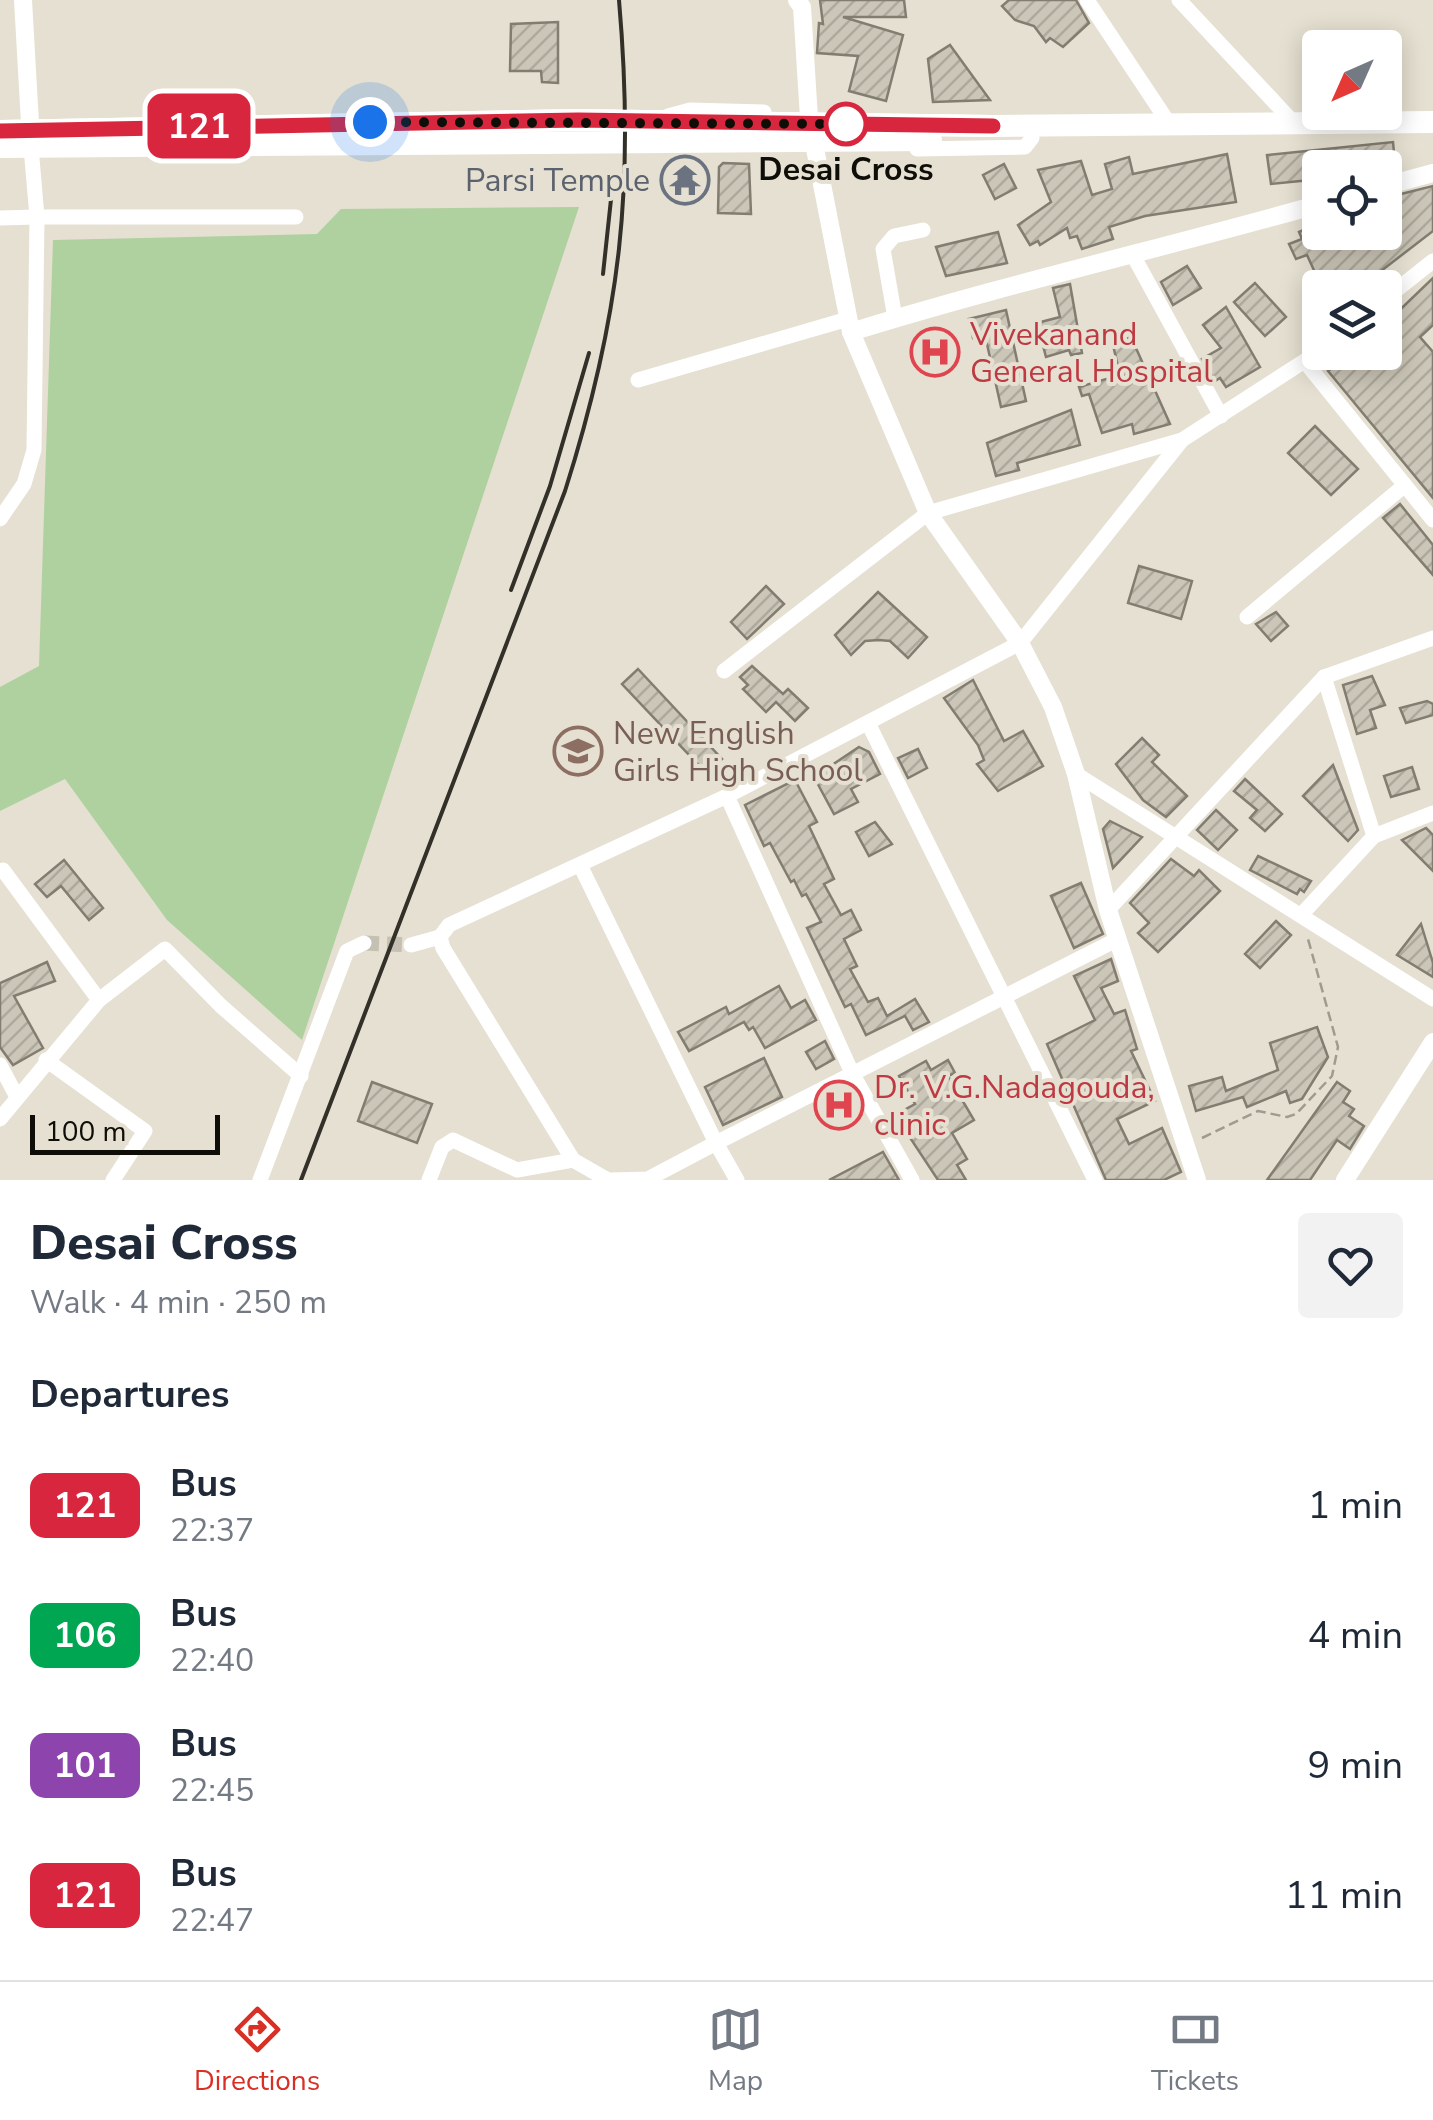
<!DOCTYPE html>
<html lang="en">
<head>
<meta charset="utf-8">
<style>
  :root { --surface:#fff; --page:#f2f2f3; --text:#1f2937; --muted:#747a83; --line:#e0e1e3; --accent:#d93025 }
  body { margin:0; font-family:"Nunito Sans",sans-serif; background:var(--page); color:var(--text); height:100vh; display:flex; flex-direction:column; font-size:38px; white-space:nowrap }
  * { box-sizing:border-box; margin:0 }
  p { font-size:32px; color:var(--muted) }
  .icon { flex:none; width:55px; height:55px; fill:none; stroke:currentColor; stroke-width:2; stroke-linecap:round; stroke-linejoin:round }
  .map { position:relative; height:1180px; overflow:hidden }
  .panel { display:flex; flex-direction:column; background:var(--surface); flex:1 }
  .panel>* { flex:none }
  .badge { padding:0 20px; border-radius:15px; font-size:35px; line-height:65px }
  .needle { width:65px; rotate:225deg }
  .tools { position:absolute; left:1302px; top:30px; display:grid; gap:20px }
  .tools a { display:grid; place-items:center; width:100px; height:100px; border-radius:10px; background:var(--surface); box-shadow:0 5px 25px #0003; font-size:50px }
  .scale { position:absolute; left:30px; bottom:25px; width:190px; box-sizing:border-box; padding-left:10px; border:5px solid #0e0d08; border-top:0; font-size:28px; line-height:35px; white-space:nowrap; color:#0e0d08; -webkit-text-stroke:8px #e5e0d1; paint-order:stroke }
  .you { position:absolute; width:50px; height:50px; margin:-25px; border:8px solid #fff; border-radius:50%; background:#1a73e8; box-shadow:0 0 0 15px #1a73e833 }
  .map>.badge { position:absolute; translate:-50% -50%; box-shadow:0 0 0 5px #fff }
  h2 { padding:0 30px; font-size:38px; line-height:90px }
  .round { display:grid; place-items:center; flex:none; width:105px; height:105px; border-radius:10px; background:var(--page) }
  .head { display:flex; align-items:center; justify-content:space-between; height:170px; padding:0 30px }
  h1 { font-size:48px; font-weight:800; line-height:75px }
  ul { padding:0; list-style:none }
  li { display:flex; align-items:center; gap:30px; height:130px; padding:0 30px }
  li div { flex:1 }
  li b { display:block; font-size:38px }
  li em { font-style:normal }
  li .badge { min-width:110px; font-weight:700; text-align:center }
  .dock { display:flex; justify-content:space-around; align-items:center; height:140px; border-top:2px solid var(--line); background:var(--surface); font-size:28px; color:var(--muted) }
  .dock a { display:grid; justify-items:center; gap:5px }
  .dock .current { color:var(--accent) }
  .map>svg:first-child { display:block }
  .grass { fill:#afd19f }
  .building { fill:url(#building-hatch); stroke:#827d70; stroke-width:2.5 }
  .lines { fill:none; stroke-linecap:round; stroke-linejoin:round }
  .minor-tunnel { stroke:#c5c0b3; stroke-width:15; stroke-dasharray:15 8; stroke-linecap:butt }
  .path { stroke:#9f9b90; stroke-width:2.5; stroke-dasharray:10 5; stroke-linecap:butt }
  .minor { stroke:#fff; stroke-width:15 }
  .tertiary { stroke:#fff; stroke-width:18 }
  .primary { stroke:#fff; stroke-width:22 }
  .rail { stroke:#323029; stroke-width:4 }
  .line-casing { stroke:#fff; stroke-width:22 }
  .line { stroke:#d7263d; stroke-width:15 }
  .walk { stroke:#0e0d08; stroke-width:10; stroke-dasharray:0 18 }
  .stop-dot { fill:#fff; stroke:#d7263d; stroke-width:5 }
  .labels { text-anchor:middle; stroke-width:8; stroke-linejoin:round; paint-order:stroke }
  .stop-label { font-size:32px; font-weight:bold; fill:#0e0d08; stroke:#e5e0d1 }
  .worship-label { font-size:32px; fill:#5b616d; stroke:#e5e0d1; text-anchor:end }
  .health-label { font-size:32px; fill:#be3a42; stroke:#e5e0d1; text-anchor:start }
  .education-label { font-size:32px; fill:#785e54; stroke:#e5e0d1; text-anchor:start }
</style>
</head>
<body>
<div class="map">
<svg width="1433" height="1180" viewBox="0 0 1433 1180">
  <defs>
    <pattern id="building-hatch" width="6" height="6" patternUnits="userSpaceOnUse" patternTransform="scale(2.5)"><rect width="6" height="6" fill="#cbc6b7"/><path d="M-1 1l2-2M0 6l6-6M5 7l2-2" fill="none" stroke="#ada99c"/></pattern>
  </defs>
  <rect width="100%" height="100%" fill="#e5e0d1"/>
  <path class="grass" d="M579 207 302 1040 167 920 65 779 0 811V687L39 666 53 240 317 234 341 209Z"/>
  <g class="building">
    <path d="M820 0H904L906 17H843L903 35 886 101 849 91 858 56 817 53 819 23 823 24Z"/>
    <path d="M1009 0H1076L1089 23 1063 47 1050 38 1046 42 1034 26 1015 20 1002 6Z"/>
    <path d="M558 22V83L542 82 541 71H510L511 24Z"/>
    <path d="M950 45 990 100 933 102 928 59Z"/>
    <path d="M1393 142 1395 163 1320 168V179L1271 184 1267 155Z"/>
    <path d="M1227 154 1236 202 1145 216 1109 227 1113 239 1082 249 1077 236 1070 238 1067 228 1040 245 1038 241 1030 245 1018 225 1051 202 1038 170 1081 161 1092 195 1112 189 1105 164 1129 157 1133 174Z"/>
    <path d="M723 163 749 164 751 214 718 213 719 167Z"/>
    <path d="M1004 164 1016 188 995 199 983 175Z"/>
    <path d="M1433 186V231L1368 281 1370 285 1322 288 1307 255 1296 259 1289 244 1302 239 1299 232 1320 223V232H1385V198Z"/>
    <path d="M998 232 1007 263 946 276 936 247Z"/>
    <path d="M1187 266 1201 288 1173 305 1161 282Z"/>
    <path d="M1433 278V325L1420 337 1433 352V498L1328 371 1351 352H1385V324Z"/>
    <path d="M1255 283 1286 317 1265 336 1234 302Z"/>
    <path d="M1070 284 1082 353 1071 355 1069 350 1046 357 1037 323 1060 317 1053 288Z"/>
    <path d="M1226 307 1260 367 1226 387 1220 378 1215 381 1202 359 1221 348 1203 325Z"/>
    <path d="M1006 310 1026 401 1001 407 985 335 973 338 969 319Z"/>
    <path d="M1131 337 1170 424 1134 434 1132 424 1102 433 1089 394 1082 396 1079 387 1120 375 1113 345Z"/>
    <path d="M1071 410 1080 445 1017 463 1019 470 996 476 987 443Z"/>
    <path d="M1315 426 1358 469 1331 495 1288 453Z"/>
    <path d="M1400 504 1433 545V575L1383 518Z"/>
    <path d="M1139 566 1192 581 1181 619 1128 603Z"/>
    <path d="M766 586 784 604 747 639 731 622Z"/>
    <path d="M878 592 927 637 908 658 890 641 879 640 865 641 851 655 835 635Z"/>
    <path d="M1276 612 1288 626 1271 641 1256 624Z"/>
    <path d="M752 666 783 694 788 689 808 708 795 721 776 702 766 712 743 689 748 685 740 677Z"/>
    <path d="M638 669 722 759 707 774 622 684Z"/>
    <path d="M1372 676 1385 705 1370 710 1376 728 1357 734 1343 685Z"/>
    <path d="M973 680 1004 741 1023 731 1043 766 998 791 977 764 984 760 978 745 944 698Z"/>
    <path d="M1427 701 1433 704V715L1406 723 1400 708Z"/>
    <path d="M1142 738 1159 755 1152 762 1187 796 1166 817 1143 800 1116 764Z"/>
    <path d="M859 747 869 752 880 774 851 789 858 802 834 814 814 777Z"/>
    <path d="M918 749 927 768 908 778 898 758Z"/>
    <path d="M1333 765 1358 830 1348 841 1303 796Z"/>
    <path d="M1412 767 1419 789 1391 797 1384 776Z"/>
    <path d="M1245 779 1282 814 1265 831 1250 818 1257 810 1234 791Z"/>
    <path d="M795 780 817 822 809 826 834 879 824 884 841 915 851 910 861 930 844 939 857 966 850 969 868 1002 878 998 887 1016 915 999 929 1022 913 1030 905 1016 866 1035 851 1004 845 1007 807 928 821 922 806 894 802 896 794 880 791 882 770 843 764 846 745 805Z"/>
    <path d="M1216 810 1237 830 1218 850 1197 830Z"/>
    <path d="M1110 821 1142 837 1113 868 1103 829Z"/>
    <path d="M875 822 892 844 869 856 856 832Z"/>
    <path d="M1426 828 1433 835V871L1402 840Z"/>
    <path d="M1258 856 1311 881 1304 892 1300 889 1297 894 1250 870Z"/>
    <path d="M1171 859 1194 876 1199 870 1220 891 1158 952 1138 933 1149 923 1130 903Z"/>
    <path d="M64 860 103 908 89 920 61 886 47 897 35 884Z"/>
    <path d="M1081 883 1103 934 1074 948 1051 896Z"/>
    <path d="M1276 921 1291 935 1260 968 1245 954Z"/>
    <path d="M1421 924 1433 963V977L1397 955Z"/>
    <path d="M1111 959 1118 981 1101 988 1114 1014 1125 1010 1137 1049 1131 1051 1155 1101 1117 1119 1129 1144 1162 1128 1181 1172 1164 1180H1106L1047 1044 1095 1020 1074 976Z"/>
    <path d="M47 962 55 981 14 996 43 1048 13 1065 0 1047V983Z"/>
    <path d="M779 986 791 1008 805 1000 816 1020 765 1048 753 1027 749 1030 744 1022 689 1051 678 1032 726 1007 729 1014Z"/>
    <path d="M1317 1027 1328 1057 1302 1099 1290 1103 1286 1091 1247 1107 1243 1097 1196 1111 1189 1086 1222 1077 1226 1091 1278 1070 1270 1043Z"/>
    <path d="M825 1041 834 1059 816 1069 806 1052Z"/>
    <path d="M764 1058 782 1097 723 1125 705 1087Z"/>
    <path d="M948 1060 955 1073 948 1076 974 1120 952 1133 967 1159 957 1165 966 1180H938L895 1115 915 1104 899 1076 926 1061 931 1070Z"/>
    <path d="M372 1082 432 1104 417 1143 358 1121Z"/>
    <path d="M1337 1082 1350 1091 1343 1102 1354 1109 1349 1116 1364 1126 1350 1149 1337 1140 1310 1180H1267Z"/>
    <path d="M883 1152 899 1180H829Z"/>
  </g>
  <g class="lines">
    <path class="minor-tunnel" d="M364 943 411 945"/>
    <path class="path" d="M1202 1138 1258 1111 1287 1117 1296 1114 1332 1076 1338 1047 1308 939"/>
    <g class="minor">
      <path d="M1087 0 1168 122"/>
      <path d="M1179 0 1294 123"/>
      <path d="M668 116 690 110 764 112"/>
      <path d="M917 149 1025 147 1032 138"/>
      <path d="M0 218 37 217 31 147"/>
      <path d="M1134 257 1221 416"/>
      <path d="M1385 299 1433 261"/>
      <path d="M895 318 883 249 894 236 923 230"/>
      <path d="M1306 363 1433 520"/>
      <path d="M638 380 848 319"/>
      <path d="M0 519 24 484 34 450 37 217H296"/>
      <path d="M1247 617 1405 485"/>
      <path d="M724 671 928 513 1182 440 1320 351"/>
      <path d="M1324 677 1374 836"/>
      <path d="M869 725 1095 1180"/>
      <path d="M1076 774 1433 999"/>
      <path d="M580 865 716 1143 1118 939"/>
      <path d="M1108 910 1324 677 1433 638"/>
      <path d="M1302 914 1374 836 1433 813"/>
      <path d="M411 945 440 937"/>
      <path d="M99 1000 165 949 221 1006 301 1076"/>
      <path d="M46 1060 145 1131 113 1180"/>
      <path d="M0 1065 17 1097"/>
      <path d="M0 1119 99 1000 3 870"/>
      <path d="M260 1180 347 951 364 943"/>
      <path d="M429 1180 442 1147 453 1140 517 1170 573 1160"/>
      <path d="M608 1180 573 1160 443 948 440 937 449 925 727 796"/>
      <path d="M611 1180 648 1179 716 1143 737 1180"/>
      <path d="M912 1180 852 1073 727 796 1020 643 1182 440"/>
    </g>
    <g class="tertiary">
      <path d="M23 0 31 141"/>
      <path d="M797 0 802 7 809 118 851 332 928 513 1020 643 1053 707 1076 774 1108 910 1197 1180"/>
      <path d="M1385 186 1433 173"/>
      <path d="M851 332C1006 284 1164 248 1320 204"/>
      <path d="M1345 1180 1433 1042"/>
    </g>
    <g class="primary">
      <path d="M0 131 578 120 993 126 1433 122"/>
      <path d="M0 147 931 140"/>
    </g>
    <g class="rail">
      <path d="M603 274 612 190"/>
      <path d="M511 590 550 486 589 353"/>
      <path d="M301 1180 565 491C621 315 635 184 619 0"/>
    </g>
  </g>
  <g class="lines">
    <g class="line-casing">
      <path id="line" d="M0 131 578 120 993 126"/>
    </g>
    <use href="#line" class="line"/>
    <path class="walk" d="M370 122 846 124"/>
  </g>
  <defs>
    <g id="temple-ring" transform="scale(2.5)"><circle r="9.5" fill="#e5e0d1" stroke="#6b7280" stroke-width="1.5"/><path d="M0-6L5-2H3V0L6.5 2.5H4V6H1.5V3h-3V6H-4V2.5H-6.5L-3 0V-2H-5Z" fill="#6b7280"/></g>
    <g id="hospital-ring" transform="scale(2.5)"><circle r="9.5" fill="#e5e0d1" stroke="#e0444e" stroke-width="1.5"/><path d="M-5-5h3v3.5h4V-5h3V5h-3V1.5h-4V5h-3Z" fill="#e0444e"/></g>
    <g id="school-ring" transform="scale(2.5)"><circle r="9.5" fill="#e5e0d1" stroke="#8d6e63" stroke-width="1.5"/><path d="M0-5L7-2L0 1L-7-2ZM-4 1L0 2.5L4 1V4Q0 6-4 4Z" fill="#8d6e63"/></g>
  </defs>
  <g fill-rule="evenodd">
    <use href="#temple-ring" x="685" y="180"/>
    <use href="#hospital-ring" x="935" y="352"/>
    <use href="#school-ring" x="578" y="751"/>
    <use href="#hospital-ring" x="839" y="1105"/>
  </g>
  <circle class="stop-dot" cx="846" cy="124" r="20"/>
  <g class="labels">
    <g class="stop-label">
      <text x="846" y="180">Desai Cross</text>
    </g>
    <g class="worship-label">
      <text x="650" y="191">Parsi Temple</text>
    </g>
    <g class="health-label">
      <text x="970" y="345">Vivekanand<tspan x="970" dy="37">General Hospital</tspan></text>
      <text x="874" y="1098">Dr. V.G.Nadagouda,<tspan x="874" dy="37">clinic</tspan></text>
    </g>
    <g class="education-label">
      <text x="613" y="744">New English<tspan x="613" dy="37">Girls High School</tspan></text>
    </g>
  </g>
</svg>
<div class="tools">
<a><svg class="needle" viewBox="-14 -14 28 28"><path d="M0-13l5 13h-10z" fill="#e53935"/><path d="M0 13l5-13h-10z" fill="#747a83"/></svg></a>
<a><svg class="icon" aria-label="locate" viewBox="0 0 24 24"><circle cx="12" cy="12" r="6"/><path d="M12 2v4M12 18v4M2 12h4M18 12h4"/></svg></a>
<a><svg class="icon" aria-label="layers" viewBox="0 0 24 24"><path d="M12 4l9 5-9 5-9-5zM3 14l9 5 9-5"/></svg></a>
</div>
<div class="scale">100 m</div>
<div class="you" style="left:370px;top:122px"></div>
<b class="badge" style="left:199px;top:126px;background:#d7263d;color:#fff">121</b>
</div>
<section class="panel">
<div class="head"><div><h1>Desai Cross</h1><p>Walk · 4 min · 250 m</p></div><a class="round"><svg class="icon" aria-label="heart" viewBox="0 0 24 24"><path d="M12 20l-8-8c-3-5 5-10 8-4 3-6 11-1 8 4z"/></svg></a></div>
<h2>Departures</h2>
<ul>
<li><span class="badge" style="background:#d7263d;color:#fff">121</span><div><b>Bus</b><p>22:37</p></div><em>1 min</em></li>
<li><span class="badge" style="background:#00a651;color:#fff">106</span><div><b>Bus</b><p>22:40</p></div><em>4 min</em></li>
<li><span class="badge" style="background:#8e44ad;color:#fff">101</span><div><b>Bus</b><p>22:45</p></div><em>9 min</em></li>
<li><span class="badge" style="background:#d7263d;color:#fff">121</span><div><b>Bus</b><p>22:47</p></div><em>11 min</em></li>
</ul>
</section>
<nav class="dock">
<a class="current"><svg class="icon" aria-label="directions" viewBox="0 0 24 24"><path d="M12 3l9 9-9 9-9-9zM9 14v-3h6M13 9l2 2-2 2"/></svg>Directions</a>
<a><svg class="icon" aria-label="map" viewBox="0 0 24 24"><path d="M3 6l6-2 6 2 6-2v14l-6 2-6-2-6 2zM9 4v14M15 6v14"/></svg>Map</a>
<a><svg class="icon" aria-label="tickets" viewBox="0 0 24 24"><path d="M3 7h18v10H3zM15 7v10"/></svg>Tickets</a>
</nav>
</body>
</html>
